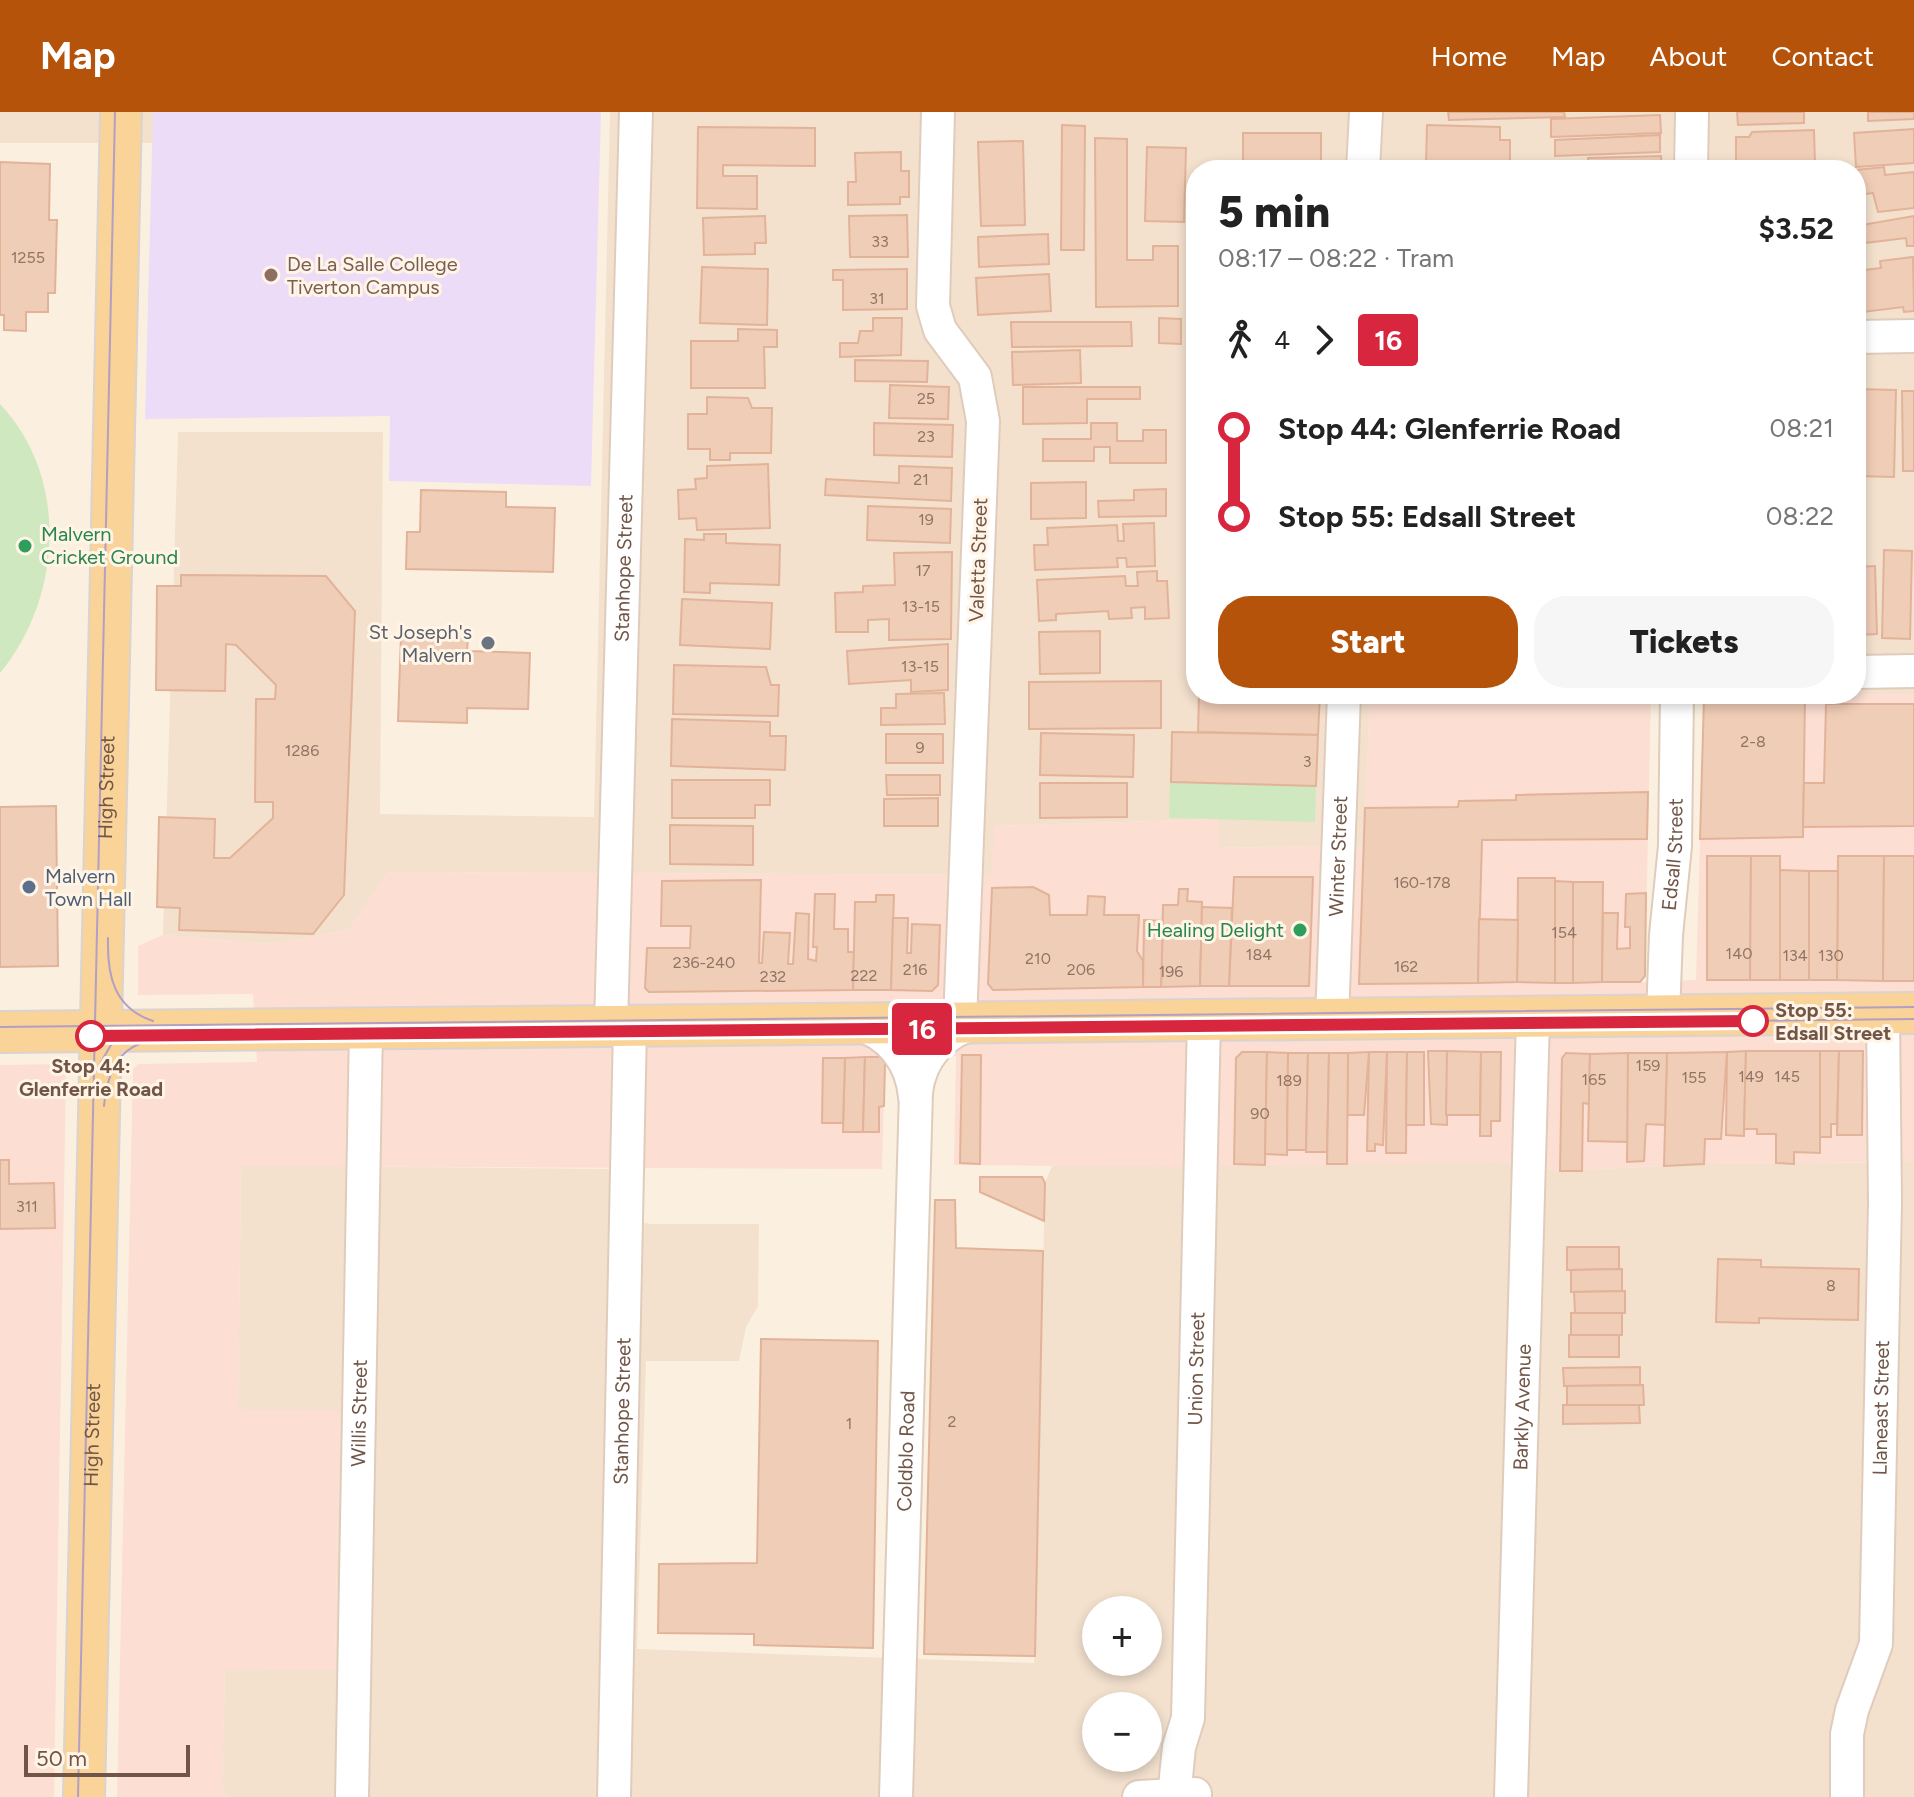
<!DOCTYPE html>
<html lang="en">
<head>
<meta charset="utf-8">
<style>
  :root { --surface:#fff; --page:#f6f6f6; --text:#222; --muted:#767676; --accent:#b45309 }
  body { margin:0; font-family:Figtree,sans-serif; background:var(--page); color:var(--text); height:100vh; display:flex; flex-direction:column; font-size:30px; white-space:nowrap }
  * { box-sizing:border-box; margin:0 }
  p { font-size:26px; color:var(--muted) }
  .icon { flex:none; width:44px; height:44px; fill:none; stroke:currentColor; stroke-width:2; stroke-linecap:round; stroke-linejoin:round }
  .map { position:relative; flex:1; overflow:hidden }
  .side { position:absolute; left:1186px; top:48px; width:680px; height:544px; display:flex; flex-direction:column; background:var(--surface); border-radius:32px; box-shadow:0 4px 12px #0003 }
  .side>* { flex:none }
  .badge { padding:0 16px; border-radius:6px; font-size:28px; line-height:52px }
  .fabs { position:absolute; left:1082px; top:1484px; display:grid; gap:16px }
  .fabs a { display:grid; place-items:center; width:80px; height:80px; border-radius:50%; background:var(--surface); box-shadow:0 4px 12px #0003; font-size:40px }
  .scale { position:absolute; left:24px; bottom:20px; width:166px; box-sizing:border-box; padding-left:8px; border:4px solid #715648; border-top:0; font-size:22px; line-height:28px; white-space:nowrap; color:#715648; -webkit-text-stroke:6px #fff4e5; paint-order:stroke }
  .map>.badge { position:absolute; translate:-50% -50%; box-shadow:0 0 0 4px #fff }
  .legs { display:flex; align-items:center; gap:12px; height:88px; padding:0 32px; font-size:26px }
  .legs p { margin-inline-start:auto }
  .head { display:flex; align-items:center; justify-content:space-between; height:136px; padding:0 32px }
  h1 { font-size:44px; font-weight:800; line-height:60px }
  .button { display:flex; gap:16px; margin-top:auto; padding:16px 32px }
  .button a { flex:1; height:92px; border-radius:32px; background:var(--accent); color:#fff; font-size:32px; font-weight:800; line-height:92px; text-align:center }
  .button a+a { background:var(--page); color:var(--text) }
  ul { padding:0 32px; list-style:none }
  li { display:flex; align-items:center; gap:28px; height:88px; font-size:30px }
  li i { display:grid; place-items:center; width:12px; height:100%; margin:0 10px; background:currentColor }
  li i::after { content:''; width:20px; height:20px; margin:-10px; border:6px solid; border-radius:50%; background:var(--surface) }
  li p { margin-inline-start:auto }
  li:first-child i { background:linear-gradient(#0000 50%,currentColor 0) }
  li:last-child i { background:linear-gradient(currentColor 50%,#0000 0) }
  header { display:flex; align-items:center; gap:48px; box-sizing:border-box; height:112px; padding:0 40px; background:var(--accent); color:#fff }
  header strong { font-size:38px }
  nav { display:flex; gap:44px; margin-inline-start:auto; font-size:28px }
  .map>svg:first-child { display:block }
  .residential { fill:#f3e1ce; fill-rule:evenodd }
  .commercial { fill:#fcded3 }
  .education { fill:#eddcf7 }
  .green { fill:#d0e8bf }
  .building { fill:#f0cdb7; stroke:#e2b398; stroke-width:2 }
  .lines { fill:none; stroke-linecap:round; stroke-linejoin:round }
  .minor-casing { stroke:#dfccbc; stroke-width:36 }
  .major-casing { stroke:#dad3cf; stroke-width:44 }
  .minor { stroke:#fff; stroke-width:32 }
  .major { stroke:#f9d398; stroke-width:40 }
  .tram { stroke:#b29fc3; stroke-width:2 }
  .line-1-casing { stroke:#fff; stroke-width:18 }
  .line-1 { stroke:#d7263d; stroke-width:12 }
  .education-dot { fill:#8d6e63; stroke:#fff4e5; stroke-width:3 }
  .leisure-dot { fill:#2e9e5b; stroke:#fff4e5; stroke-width:3 }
  .worship-dot { fill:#6b7280; stroke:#fff4e5; stroke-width:3 }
  .service-dot { fill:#5c6f8a; stroke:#fff4e5; stroke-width:3 }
  .stop-1-dot { fill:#fff; stroke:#d7263d; stroke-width:4 }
  .labels { text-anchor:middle; stroke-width:6; stroke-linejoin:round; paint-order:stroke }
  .number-label { font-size:16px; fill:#917464 }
  .education-label { font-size:20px; fill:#785e54; stroke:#fff4e5; text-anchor:start }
  .leisure-label { font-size:20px; fill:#27864d; stroke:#fff4e5; text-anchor:start }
  .street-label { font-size:20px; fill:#715648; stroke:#fff4e5 }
  .worship-label { font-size:20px; fill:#5b616d; stroke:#fff4e5; text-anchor:end }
  .service-label { font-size:20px; fill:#4e5e75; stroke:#fff4e5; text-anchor:start }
  .stop-label { font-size:20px; font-weight:bold; fill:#715648; stroke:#fff4e5; text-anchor:start }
</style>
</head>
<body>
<header>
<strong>Map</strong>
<nav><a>Home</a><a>Map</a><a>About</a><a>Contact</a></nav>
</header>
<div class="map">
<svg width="1914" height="1685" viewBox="0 0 1914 1685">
  <rect width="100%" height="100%" fill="#fbf0df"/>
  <g class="residential">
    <rect x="0" y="0" width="312" height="31"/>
    <path d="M610 0H1914V582L1704 586 1700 582H1856V58H1196V582H1370L1364 733 1218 736V707L995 714 992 763 388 760 349 818 270 832 163 823 178 320H383L380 702 594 705Z"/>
    <path d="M1499 1050 1560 1059 1704 1052 1914 1050V1685H227L222 1674 225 1557H335L340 1298H238L241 1053 612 1057V1106L651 1112H759L758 1194 746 1215 739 1249H646L637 1537 1034 1551 1045 1071 1052 1054ZM1096 1498H1148V1550H1096ZM1096 1594H1148V1646H1096Z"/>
  </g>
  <g class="commercial">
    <path d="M1370 582H1651L1645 864 1641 870 1696 868 1704 586 1914 582V1050L1704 1052 1560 1059 1499 1050 1178 1055 954 1053 956 944 881 945 885 950 882 1057 241 1054 238 1297 340 1298 335 1558 225 1557 222 1673 227 1685H117L133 957 138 952 257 950 253 882 138 883V834L163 823 270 832 349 818 388 760 991 763 995 714 1218 707 1219 736 1364 733Z"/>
    <path d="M61 952 66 960 54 1685H0V953Z"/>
  </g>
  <path class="education" d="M153 0H601L591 374 389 369 390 304 145 307Z"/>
  <g class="green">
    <path d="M0 292C70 366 62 486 0 561Z"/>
    <path d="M1170 671 1316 674 1315 710 1169 706Z"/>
  </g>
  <g class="building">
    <path d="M1448 0H1564L1565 5 1449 8Z"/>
    <path d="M1737 0H1804V11L1738 13Z"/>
    <path d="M1868 0H1914V7L1868 9Z"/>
    <path d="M1660 3 1661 21 1551 25V7Z"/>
    <path d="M1062 13 1085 14 1084 138H1061Z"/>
    <path d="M1427 13 1500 15V28H1510V54L1426 52Z"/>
    <path d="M698 15 815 16V54L723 53V64H757V97L697 96Z"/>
    <path d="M1914 17V51L1856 55 1854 21Z"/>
    <path d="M1814 18 1815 52 1736 53V25H1749L1752 20Z"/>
    <rect x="1243" y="21" width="78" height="37"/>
    <path d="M1660 23V40L1555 44V28Z"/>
    <path d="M1095 26 1127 27V148H1153V134H1178V194L1096 195Z"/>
    <path d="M1023 29 1025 113 981 114 978 30Z"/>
    <path d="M1147 35 1186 36 1184 110 1145 109Z"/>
    <path d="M901 40V59H909V85H900V92L848 93V70H856L855 41Z"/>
    <path d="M1661 44 1662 58H1588V46Z"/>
    <path d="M0 50 50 52 49 108H57L55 181H48V200H26V219L4 218V203H0Z"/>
    <path d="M1884 55 1885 63 1914 60V96L1878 100 1873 81 1856 83V58Z"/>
    <path d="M907 103 908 145H850L849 104Z"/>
    <path d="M765 104 766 131H755V142L704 143 703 106Z"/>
    <path d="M1914 104V134H1907L1906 126 1856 132V114Z"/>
    <path d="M1048 122 1049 152 979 155 978 125Z"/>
    <path d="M1913 145 1914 199 1904 200 1903 195 1863 200 1862 190 1856 191V165L1864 164 1865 158 1881 156 1880 149Z"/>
    <path d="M702 155 768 157 767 213 700 211Z"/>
    <path d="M907 157V197L843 198V168H833V158Z"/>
    <path d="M1049 162 1051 199 978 203 976 166Z"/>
    <path d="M873 206H902L901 243 840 245V231H858L860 219H873Z"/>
    <path d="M1159 206 1181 207V232L1159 231Z"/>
    <path d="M1011 210H1131L1132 234 1012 235Z"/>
    <path d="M738 217 777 218V235H764L765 276H691V229H738Z"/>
    <path d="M1080 238 1081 271 1013 273 1012 240Z"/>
    <path d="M855 248 928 249 927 270 855 269Z"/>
    <path d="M890 273 949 275 948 307 889 306Z"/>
    <path d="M1023 275H1140V287H1087V311L1023 312Z"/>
    <path d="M1856 277 1896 278 1894 365 1856 364Z"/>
    <path d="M1902 279H1914V359H1903Z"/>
    <path d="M707 285 748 286 752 296H772L771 341H730V348H710V337H688V302H707Z"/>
    <path d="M874 311 953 313 952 345 874 343Z"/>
    <path d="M1091 311H1117V329H1143V318H1166V351H1110V335H1094V349H1043V327H1091Z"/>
    <path d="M768 352 770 416 697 418 696 406 679 407 678 378 696 377 695 367 707 366V354Z"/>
    <path d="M899 354 952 356 951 389 825 383 826 367 899 371Z"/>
    <path d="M1086 370V406L1031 407V371Z"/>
    <path d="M1166 377V404L1099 405 1098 389 1134 388V378Z"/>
    <path d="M421 378 506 380V395L555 396 553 460 406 457 407 420H420Z"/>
    <path d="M868 394 951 397 950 431 867 428Z"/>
    <path d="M1154 411 1155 454 1127 455 1126 446H1117L1118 455 1035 458 1034 433H1048L1047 416 1117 413 1118 429H1124L1123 412Z"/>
    <path d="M704 422H726V431L780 433 779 473 710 471V481L684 480 685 427 704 428Z"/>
    <path d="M1884 438 1912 439 1910 527 1882 526Z"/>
    <path d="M952 440 951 527 889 528V507L868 508V520H836L835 481 863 480V474L895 473 894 441Z"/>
    <path d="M1856 445 1857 455 1875 454 1877 522 1856 523Z"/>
    <path d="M1157 459V469H1167L1169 506 1145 507V495L1131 496 1132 506 1109 507 1108 499 1056 502V508L1039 509 1037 468 1125 464 1126 474H1138L1137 460Z"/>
    <path d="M181 463 326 464 355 499 344 783 313 822 179 818 180 796 157 795 159 705 215 707 214 746H230L273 706V690H255L256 587H275L276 573 236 533 226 532 225 579 156 578 157 474H181Z"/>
    <path d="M682 487 772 491 770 537 680 533Z"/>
    <path d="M1100 519V561L1040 562 1039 520Z"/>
    <path d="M401 524 468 526 467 539 530 541 528 597 467 596V611L398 609Z"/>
    <path d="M948 532V578L911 580V568L849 572 847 539Z"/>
    <path d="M674 553 766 555 771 573H779L778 604 673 602Z"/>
    <path d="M1161 569V616L1029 617V570Z"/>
    <path d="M944 581 945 612 881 613V596H896V582Z"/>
    <path d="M1199 582H1320L1318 623 1198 620Z"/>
    <path d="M1805 584 1803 725 1700 727 1704 586Z"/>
    <path d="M1826 592H1914V714L1803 715 1804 671H1824Z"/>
    <path d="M672 607 770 610V624H786L785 658 671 654Z"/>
    <path d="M1172 620 1318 623 1316 674 1171 670Z"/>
    <path d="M1041 621 1134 623 1133 665 1040 663Z"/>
    <rect x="886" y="622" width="57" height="29"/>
    <path d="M886 663H940V683H887Z"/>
    <path d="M672 668H770V693H755V706H672Z"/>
    <path d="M1040 671H1127V705L1040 706Z"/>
    <path d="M1648 680 1647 727 1482 728 1478 871 1359 872 1365 696 1458 695 1459 689 1516 688V683Z"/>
    <path d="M938 686V714H884V687Z"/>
    <path d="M56 694 58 854 0 855V695Z"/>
    <path d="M670 713 753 714V753L670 752Z"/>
    <path d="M1707 744H1751L1750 868H1707Z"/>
    <path d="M1751 744H1780V868H1750Z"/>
    <path d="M1838 744H1884L1883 869 1837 868Z"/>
    <path d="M1884 744H1914V869H1883Z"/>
    <path d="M1780 758 1809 759V868H1780Z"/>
    <path d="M1809 759H1838L1837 868H1809Z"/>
    <path d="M1234 765H1313L1309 874H1229Z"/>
    <path d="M1518 766H1555V871L1517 870Z"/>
    <path d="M761 768 759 851H762L764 820 790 821 788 852H793L796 801 809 802 808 847 816 849 817 835H813L815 782H835L834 817H848V840H854L853 878 649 880 645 876 647 836H690L691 814H661L662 769Z"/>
    <path d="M1555 769 1573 770V871H1555Z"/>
    <path d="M1573 770H1603L1602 870 1573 871Z"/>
    <path d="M1033 775 1049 783 1050 803H1087L1088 784 1105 785 1104 803H1139L1137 839 1143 849V875L993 878 988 872 992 776Z"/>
    <path d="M1179 777H1188L1187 789 1202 790 1200 874 1161 875 1163 793H1178Z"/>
    <path d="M1646 781 1645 864 1640 870H1602L1603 801H1618L1617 837 1630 836V815H1625L1626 782Z"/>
    <path d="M876 783H894L891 878H853L855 790H876Z"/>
    <path d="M1202 795 1232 796 1229 874H1200Z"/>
    <path d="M893 806H908L907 841H911L912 812 940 813 938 873 932 879 891 878Z"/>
    <path d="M1479 807 1518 808 1517 870 1478 871Z"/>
    <path d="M1144 808 1163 809 1161 875H1143Z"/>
    <path d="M1428 939H1447V1013L1431 1012Z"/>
    <path d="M1447 939 1481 940 1480 1003H1446Z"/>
    <path d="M1746 939 1744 1024 1726 1023 1727 940Z"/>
    <path d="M1746 939H1820V1041L1794 1040V1052L1776 1051V1022H1757V1017H1744Z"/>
    <path d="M1820 939H1839L1837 1012H1831V1025H1820Z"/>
    <path d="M1839 939H1863L1862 1023H1837Z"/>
    <path d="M1242 940H1267L1265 1053 1234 1052 1236 946Z"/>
    <path d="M1267 940 1288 941 1287 1043 1265 1042Z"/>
    <path d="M1369 940H1387L1383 1033 1375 1032V1039H1367Z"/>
    <path d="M1369 940 1364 1003H1347L1348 941Z"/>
    <path d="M1387 940H1407L1406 1041H1386Z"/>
    <path d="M1407 940H1424V1013H1406Z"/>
    <path d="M1481 940H1501L1500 1009H1491V1024H1480Z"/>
    <path d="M1727 940 1721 1027H1705L1704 1052 1664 1054 1667 941Z"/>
    <path d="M1288 941H1308L1306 1038H1287Z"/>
    <path d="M1308 941H1329L1327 1040H1306Z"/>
    <path d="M1329 941H1348L1347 1052H1327Z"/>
    <path d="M1566 941 1590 942 1589 992 1583 991 1582 1059H1560L1562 946Z"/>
    <path d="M1628 941V1030L1588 1029 1590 942Z"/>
    <path d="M1628 941H1667L1665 1013 1646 1012 1644 1049 1627 1050Z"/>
    <path d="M962 943H981L980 1052 960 1051Z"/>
    <path d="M865 945 863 1020H843L845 946Z"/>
    <path d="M865 945H880L885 950 884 994 879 995V1020H863Z"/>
    <path d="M823 946H845L843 1011H822Z"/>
    <path d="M0 1048H9V1072L54 1071 55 1116 0 1117Z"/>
    <path d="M980 1065H1042L1045 1071 1044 1109 980 1080Z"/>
    <path d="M935 1088H955L956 1136 1043 1139 1035 1544 924 1542Z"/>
    <path d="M1567 1135H1619V1157L1567 1158Z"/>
    <path d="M1718 1147 1761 1148V1155L1859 1157 1858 1208 1759 1206V1211L1716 1210Z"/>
    <path d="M1622 1157V1179L1571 1180V1158Z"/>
    <path d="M1625 1179V1201H1575L1574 1180Z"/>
    <rect x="1571" y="1201" width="51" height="22"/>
    <rect x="1569" y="1223" width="50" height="22"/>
    <path d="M761 1227 878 1229 873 1536 754 1533V1522L658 1521 659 1452 757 1451Z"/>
    <path d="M1640 1255V1273L1564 1274 1563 1256Z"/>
    <path d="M1643 1273 1644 1293H1567V1274Z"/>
    <path d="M1563 1293H1639L1640 1311 1563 1312Z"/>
  </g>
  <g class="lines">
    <g class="minor-casing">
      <g id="minor">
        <path d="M938 0 933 194 940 218 975 265 983 309 960 910"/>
        <path d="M1363 58 1366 0"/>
        <path d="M1691 58 1692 0"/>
        <path d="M1856 225 1914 224"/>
        <path d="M1856 560 1914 559"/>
        <path id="s1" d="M1663 904 1666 823 1675 734 1677 582"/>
        <path id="s2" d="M1332 908 1344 582"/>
        <path d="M855 912C890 920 912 950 915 985"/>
        <path id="s3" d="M611 914 636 0"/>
        <path id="s4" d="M352 1685 366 916"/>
        <path id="s5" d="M614 1685 630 914"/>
        <path id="s6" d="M896 1685 916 980C920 946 944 917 978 911"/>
        <path d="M1139 1685 1195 1682"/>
        <path id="s7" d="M1174 1685 1179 1635 1188 1606 1204 908"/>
        <path id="s8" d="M1511 1685 1533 906"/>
        <path id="s9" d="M1847 1685V1622L1852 1598 1876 1532 1885 1090 1883 902"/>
      </g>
    </g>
    <g class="major-casing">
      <g id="major">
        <path d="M0 920 1914 901"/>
        <path id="s10" d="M84 1685 121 0"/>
      </g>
    </g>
    <use href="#minor" class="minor"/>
    <use href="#major" class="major"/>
    <g class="tram">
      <path d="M108 826C107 864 114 896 153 909"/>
      <path d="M1474 912 1914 907"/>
      <path d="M0 915 1914 895"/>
      <path d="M96 959 112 931 139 917"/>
      <path d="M104 994C109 939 134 925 186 924"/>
      <path d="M78 1685 115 0"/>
    </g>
  </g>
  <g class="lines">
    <g class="line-1-casing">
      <path id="line-1" d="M91 924 1753 909"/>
    </g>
    <use href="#line-1" class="line-1"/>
  </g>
  <circle class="education-dot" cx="271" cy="163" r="8"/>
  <g class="leisure-dot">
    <circle cx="25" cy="434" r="8"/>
    <circle cx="1300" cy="818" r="8"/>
  </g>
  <circle class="worship-dot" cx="488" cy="531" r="8"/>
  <circle class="service-dot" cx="29" cy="775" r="8"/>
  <g class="stop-1-dot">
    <circle cx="1753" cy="909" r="14"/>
    <circle cx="91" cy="924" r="14"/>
  </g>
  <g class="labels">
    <g class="number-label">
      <text x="880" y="135">33</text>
      <text x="28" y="151">1255</text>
      <text x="877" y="192">31</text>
      <text x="926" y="292">25</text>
      <text x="926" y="330">23</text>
      <text x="921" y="373">21</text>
      <text x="926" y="413">19</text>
      <text x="923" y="464">17</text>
      <text x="921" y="500">13-15</text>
      <text x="920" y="560">13-15</text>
      <text x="1753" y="635">2-8</text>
      <text x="920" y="641">9</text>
      <text x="302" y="644">1286</text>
      <text x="1307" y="655">3</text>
      <text x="1422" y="776">160-178</text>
      <text x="1564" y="826">154</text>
      <text x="1739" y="847">140</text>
      <text x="1259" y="848">184</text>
      <text x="1795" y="849">134</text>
      <text x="1831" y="849">130</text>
      <text x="1038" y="852">210</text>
      <text x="704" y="856">236-240</text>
      <text x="1406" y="860">162</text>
      <text x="915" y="863">216</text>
      <text x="1081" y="863">206</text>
      <text x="1171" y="865">196</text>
      <text x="864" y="869">222</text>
      <text x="773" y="870">232</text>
      <text x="1648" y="959">159</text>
      <text x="1751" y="970">149</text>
      <text x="1787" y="970">145</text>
      <text x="1694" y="971">155</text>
      <text x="1594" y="973">165</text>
      <text x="1289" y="974">189</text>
      <text x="1260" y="1007">90</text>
      <text x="27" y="1100">311</text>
      <text x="1831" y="1179">8</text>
      <text x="952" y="1315">2</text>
      <text x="849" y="1317">1</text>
    </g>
    <g class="education-label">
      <text x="287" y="159">De La Salle College<tspan x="287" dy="23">Tiverton Campus</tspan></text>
    </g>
    <g class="leisure-label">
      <text x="41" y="429">Malvern<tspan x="41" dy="23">Cricket Ground</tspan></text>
      <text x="1284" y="825" text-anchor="end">Healing Delight</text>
    </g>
    <g class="street-label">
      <text transform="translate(978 448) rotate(-88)" y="7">Valetta Street</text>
      <text dy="7" stroke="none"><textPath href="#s3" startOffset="458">Stanhope Street</textPath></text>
      <text dy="7" stroke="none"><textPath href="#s10" startOffset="1010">High Street</textPath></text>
      <text dy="7" stroke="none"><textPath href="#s1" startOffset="162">Edsall Street</textPath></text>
      <text dy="7" stroke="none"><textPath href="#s2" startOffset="164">Winter Street</textPath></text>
      <text dy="7" stroke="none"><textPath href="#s7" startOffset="430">Union Street</textPath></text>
      <text dy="7" stroke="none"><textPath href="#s8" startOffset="390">Barkly Avenue</textPath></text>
      <text dy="7" stroke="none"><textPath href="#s9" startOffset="394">Llaneast Street</textPath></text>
      <text dy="7" stroke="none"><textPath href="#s5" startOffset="386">Stanhope Street</textPath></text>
      <text dy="7" stroke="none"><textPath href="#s4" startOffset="384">Willis Street</textPath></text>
      <text dy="7" stroke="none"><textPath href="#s10" startOffset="362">High Street</textPath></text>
      <text dy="7" stroke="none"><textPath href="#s6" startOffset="346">Coldblo Road</textPath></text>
    </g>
    <g class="worship-label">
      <text x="472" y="527">St Joseph's<tspan x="472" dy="23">Malvern</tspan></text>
    </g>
    <g class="service-label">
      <text x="45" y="771">Malvern<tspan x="45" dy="23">Town Hall</tspan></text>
    </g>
    <g class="stop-label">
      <text x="1775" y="905">Stop 55:<tspan x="1775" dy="23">Edsall Street</tspan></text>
      <text x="91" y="961" text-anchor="middle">Stop 44:<tspan x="91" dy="23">Glenferrie Road</tspan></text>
    </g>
  </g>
</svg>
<div class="fabs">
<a>+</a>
<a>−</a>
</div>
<div class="scale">50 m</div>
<b class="badge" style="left:922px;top:917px;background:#d7263d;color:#fff">16</b>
<section class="side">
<div class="head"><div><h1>5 min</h1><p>08:17 – 08:22 · Tram</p></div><b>$3.52</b></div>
<div class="legs"><svg class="icon" aria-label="walk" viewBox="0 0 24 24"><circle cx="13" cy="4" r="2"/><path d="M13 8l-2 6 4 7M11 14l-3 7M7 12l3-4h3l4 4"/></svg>4<svg class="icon" aria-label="forward" viewBox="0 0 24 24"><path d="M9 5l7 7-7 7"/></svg><b class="badge" style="background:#d7263d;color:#fff">16</b></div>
<ul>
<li><i style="color:#d7263d"></i><b>Stop 44: Glenferrie Road</b><p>08:21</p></li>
<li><i style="color:#d7263d"></i><b>Stop 55: Edsall Street</b><p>08:22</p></li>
</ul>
<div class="button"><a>Start</a><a>Tickets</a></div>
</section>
</div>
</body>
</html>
